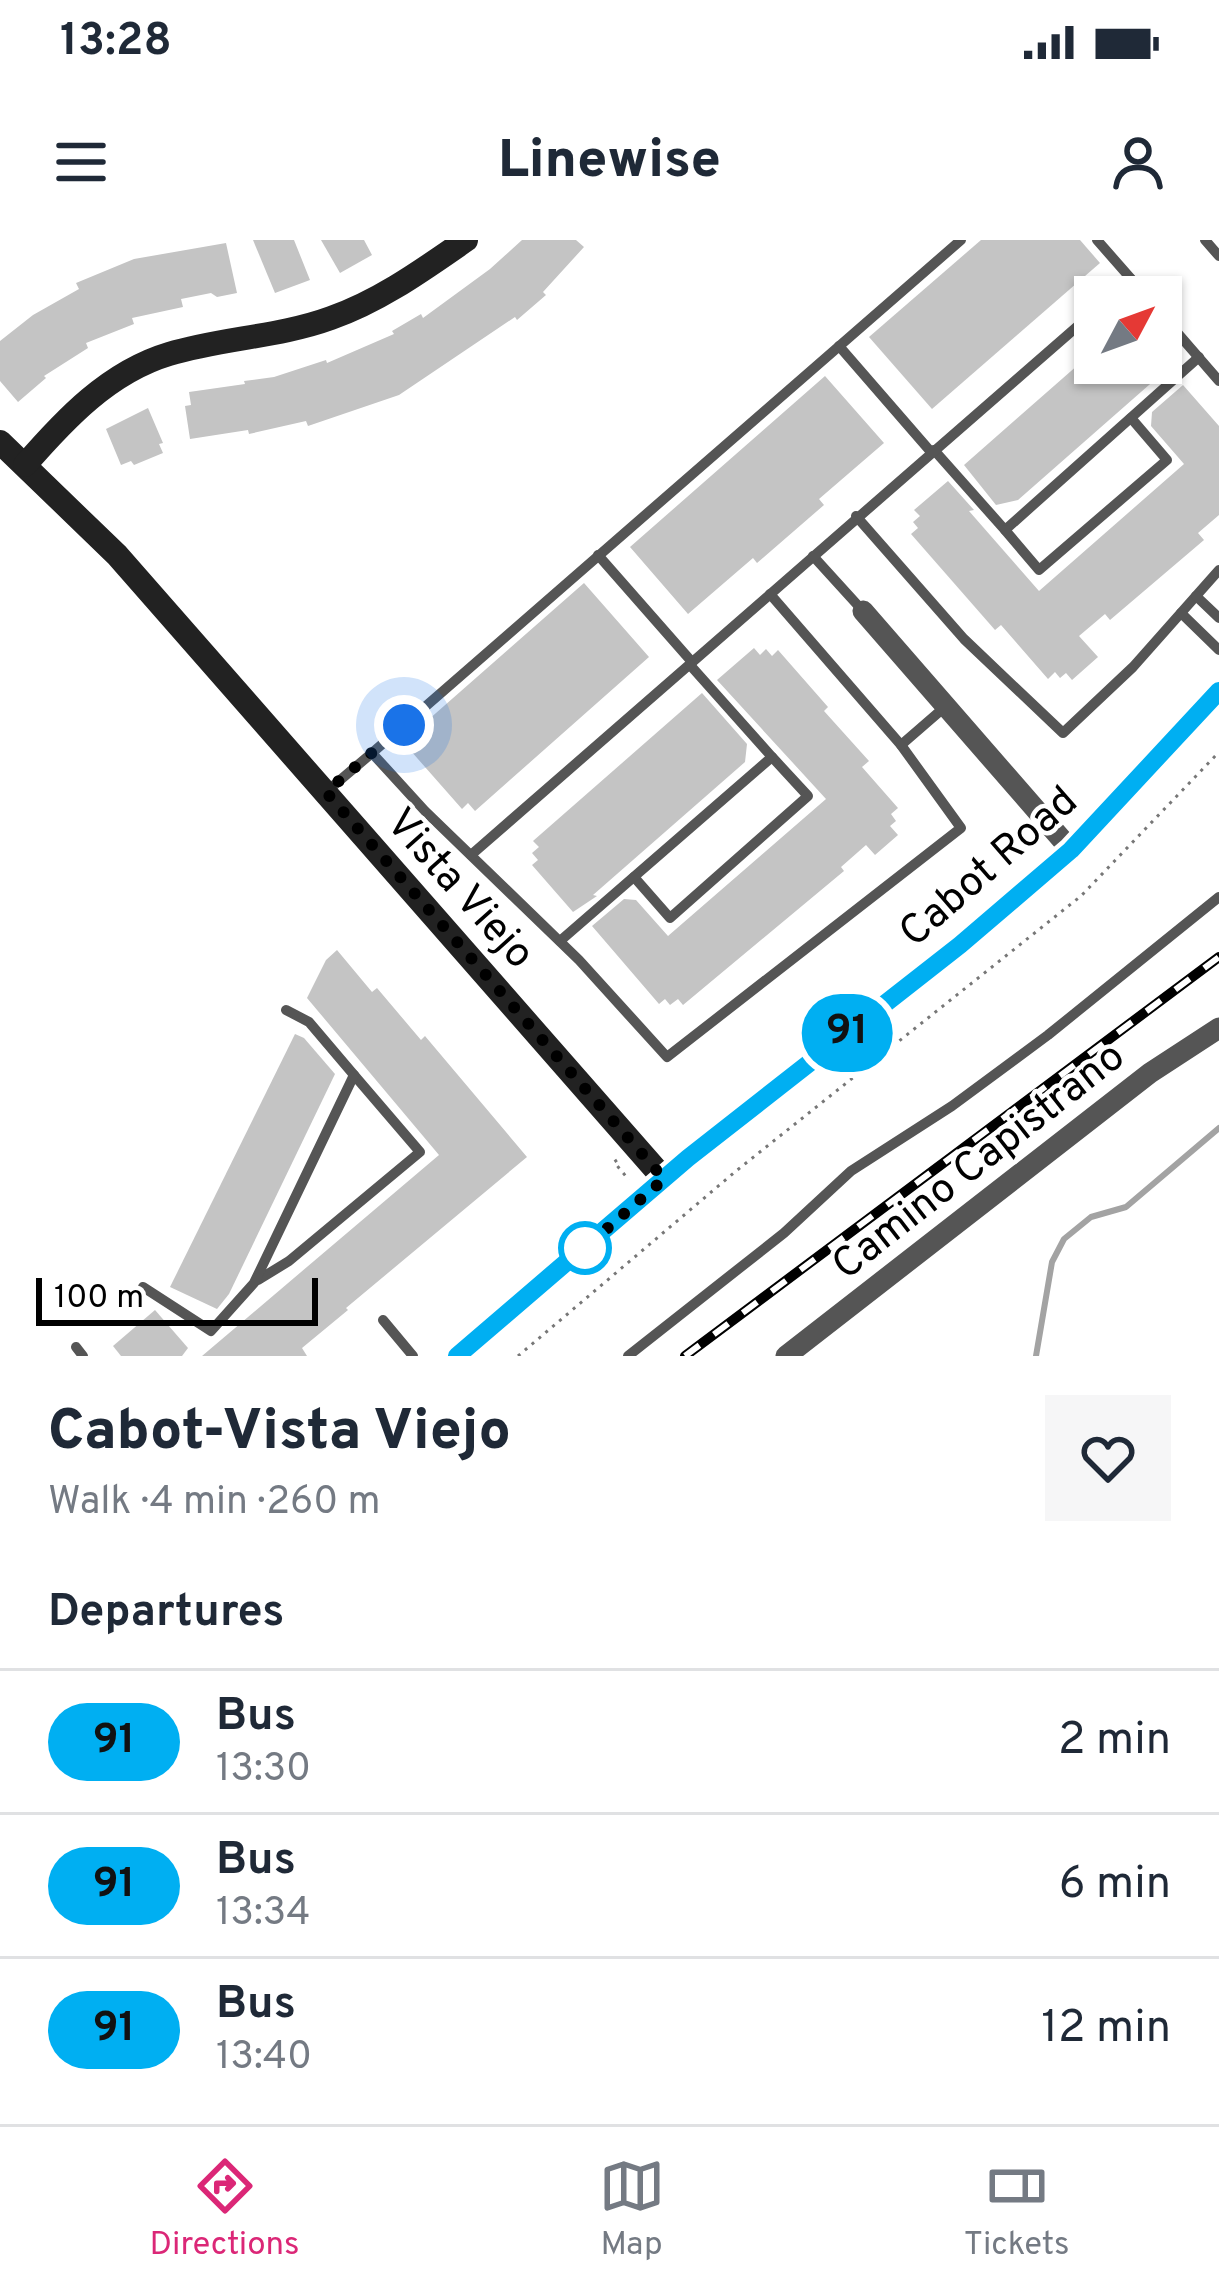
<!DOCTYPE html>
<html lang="en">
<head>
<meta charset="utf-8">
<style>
  :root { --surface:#fff; --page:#f6f6f7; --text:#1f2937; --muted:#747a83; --line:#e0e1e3; --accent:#db2777 }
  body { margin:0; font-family:Overpass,sans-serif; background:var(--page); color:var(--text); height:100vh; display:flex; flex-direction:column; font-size:45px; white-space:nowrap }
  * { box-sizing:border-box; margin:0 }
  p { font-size:39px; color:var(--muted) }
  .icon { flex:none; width:66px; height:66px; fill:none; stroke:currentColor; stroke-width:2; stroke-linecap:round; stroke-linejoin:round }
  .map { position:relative; height:1116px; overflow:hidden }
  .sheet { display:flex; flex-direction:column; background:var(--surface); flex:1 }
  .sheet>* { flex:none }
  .badge { padding:0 24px; border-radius:39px; font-size:42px; line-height:78px }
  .needle { width:78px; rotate:49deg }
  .tools { position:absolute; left:1074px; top:36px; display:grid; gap:24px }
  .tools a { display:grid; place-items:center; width:108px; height:108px; border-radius:0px; background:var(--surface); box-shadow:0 3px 9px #0004; font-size:60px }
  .scale { position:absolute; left:36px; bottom:30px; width:282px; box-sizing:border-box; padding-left:12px; border:6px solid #000; border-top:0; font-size:33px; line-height:42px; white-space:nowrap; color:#000; -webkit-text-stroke:9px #fff; paint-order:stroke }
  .you { position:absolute; width:60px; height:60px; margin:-30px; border:9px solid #fff; border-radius:50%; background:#1a73e8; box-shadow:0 0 0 18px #1a73e833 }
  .map>.badge { position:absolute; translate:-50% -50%; box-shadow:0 0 0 6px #fff }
  h2 { padding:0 48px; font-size:45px; line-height:108px }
  .round { display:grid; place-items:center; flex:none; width:126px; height:126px; border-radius:0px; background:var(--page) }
  .summary { display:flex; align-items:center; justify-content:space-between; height:204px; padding:0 48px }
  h1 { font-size:57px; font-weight:800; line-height:90px }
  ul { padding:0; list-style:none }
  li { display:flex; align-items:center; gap:36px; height:144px; padding:0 48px; border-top:3px solid var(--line) }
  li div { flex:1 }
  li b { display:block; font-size:45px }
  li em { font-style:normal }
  li .badge { min-width:132px; font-weight:700; text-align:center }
  .status { display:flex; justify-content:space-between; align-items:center; height:84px; padding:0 60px; background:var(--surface); direction:ltr }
  .status svg { height:33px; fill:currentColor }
  header { display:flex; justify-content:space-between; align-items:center; height:156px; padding:0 48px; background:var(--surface); font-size:54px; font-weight:800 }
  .tabs { display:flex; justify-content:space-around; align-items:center; height:168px; border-top:3px solid var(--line); background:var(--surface); font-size:33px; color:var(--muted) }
  .tabs a { display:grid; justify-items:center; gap:6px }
  .tabs .current { color:var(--accent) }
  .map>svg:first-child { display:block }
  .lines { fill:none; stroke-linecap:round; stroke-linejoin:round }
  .stream { stroke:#a3a3a3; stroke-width:6 }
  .building { fill:#c4c4c4 }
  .path { stroke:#777; stroke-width:3; stroke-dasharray:3 6; stroke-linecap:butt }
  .lane { stroke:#555; stroke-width:10 }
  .street { stroke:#555; stroke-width:21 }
  .secondary { stroke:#222; stroke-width:24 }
  .rail-casing { stroke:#000; stroke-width:10 }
  .rail { stroke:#fff; stroke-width:6; stroke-dasharray:18; stroke-linecap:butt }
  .line-casing { stroke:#fff; stroke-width:27 }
  .line { stroke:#00aff2; stroke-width:18 }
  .walk { stroke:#000; stroke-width:12; stroke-dasharray:0 21.6 }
  .stop-dot { fill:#fff; stroke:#00aff2; stroke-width:6 }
  .labels { text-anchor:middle; stroke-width:9; stroke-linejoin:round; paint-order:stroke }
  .street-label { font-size:42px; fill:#000; stroke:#fff }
</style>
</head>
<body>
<div class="status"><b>13:28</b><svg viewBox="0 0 49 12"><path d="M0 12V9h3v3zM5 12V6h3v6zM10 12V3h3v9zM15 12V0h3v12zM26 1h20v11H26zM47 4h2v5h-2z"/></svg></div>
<header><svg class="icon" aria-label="menu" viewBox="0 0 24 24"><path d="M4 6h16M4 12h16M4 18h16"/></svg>Linewise<svg class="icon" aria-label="person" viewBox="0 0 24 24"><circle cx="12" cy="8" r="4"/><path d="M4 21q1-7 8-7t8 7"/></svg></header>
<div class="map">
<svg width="1219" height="1116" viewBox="0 0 1219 1116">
  <rect width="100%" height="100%" fill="#fff"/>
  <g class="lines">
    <path class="stream" d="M1036 1116 1052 1022 1064 999 1091 977 1126 967 1219 888"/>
  </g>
  <g class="building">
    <path d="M253 0H294L310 40 275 53Z"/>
    <path d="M321 0H364L372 15 340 33Z"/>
    <path d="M522 0H576L584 7 543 52 546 55 517 80 515 77 399 155 308 186 306 181 249 194 248 190 190 199 185 166 191 165 189 152 245 144 244 141 274 137 326 120 327 123 394 94 392 91 421 74 423 78 490 29Z"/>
    <path d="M981 0H1080L1100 23 932 169 869 97Z"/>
    <path d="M226 3 237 53 217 57 211 53 181 59 183 67 132 78 134 84 86 103 88 108 44 136 46 138 18 162 0 141V101L33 75 79 49 76 43 134 19Z"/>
    <path d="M1095 110V123H1174L1018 260 996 265 964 225Z"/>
    <path d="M825 136 884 203 819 259 824 265 757 323 753 318 688 374 630 307Z"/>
    <path d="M1183 145 1219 186V275L1198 293 1204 300 1110 380 1105 374 1079 396 1098 417 1072 440 1066 433 1060 438 1055 432 1048 439 1001 385 995 390 911 294 918 288 913 282 920 276 914 270 948 241 974 270 969 271 1039 351 1184 224 1151 186 1152 172Z"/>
    <path d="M148 168 163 203 159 204 163 213 134 225 131 221 121 225 106 189Z"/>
    <path d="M584 343 649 417 475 571 468 563 462 569 403 502Z"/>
    <path d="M754 408 760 415 766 409 772 416 778 410 828 467 824 471 869 521 862 527 898 568 891 574 896 581 890 586 898 595 875 615 866 605 841 627 844 631 683 765 678 759 670 765 665 759 659 764 592 686 624 659 636 660 668 696 826 559 717 440Z"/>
    <path d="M702 453 747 504 745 522 593 655 597 656 573 672 532 625 538 620 532 613 539 607 533 601Z"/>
    <path d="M337 710 372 752 377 748 421 800 425 796 527 917 346 1068 348 1070 302 1108 307 1116H202L439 915 307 758 326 720Z"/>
    <path d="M295 794 304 798 335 834 229 1054 217 1069 170 1047Z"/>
    <path d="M155 1070 188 1108 182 1116H121L113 1106Z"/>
  </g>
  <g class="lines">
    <g class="path">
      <path d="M617 920 614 922 629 940"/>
      <path d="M518 1116 736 931 1081 656 1219 512"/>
    </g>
    <g class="lane">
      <path d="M1097 0 1147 57"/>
      <path d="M1205 0 1219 16"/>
      <path d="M1111 57 1131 39"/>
      <path d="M1161 74 1219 141"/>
      <path d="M839 106 931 212"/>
      <path d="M934 210 1005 290 1199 117"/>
      <path d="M856 276 964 399 1063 493 1133 427 1219 330"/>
      <path d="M1005 290 1039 330 1167 220 1131 178"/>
      <path d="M598 315 692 422"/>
      <path d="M813 316 863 371"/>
      <path d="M770 354 901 505 961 588 667 817 579 720 425 571 372 513 961 0"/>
      <path d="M1196 356 1219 378"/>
      <path d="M1181 373 1219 410"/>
      <path d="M901 505 946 466"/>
      <path d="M326 552 372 513"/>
      <path d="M471 615 1095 71"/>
      <path d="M634 637 670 678 808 556 772 517"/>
      <path d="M560 701 772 517 690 425"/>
      <path d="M258 1040 289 1021 420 912 354 835"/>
      <path d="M143 1047 211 1091 254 1043 354 835 309 782 286 770"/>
      <path d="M383 1080 413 1116"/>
      <path d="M76 1107 83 1116"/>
      <path d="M628 1116 784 993 851 931 952 866 1048 795 1219 657"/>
    </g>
    <g class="street">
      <path d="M863 371 1071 610"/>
      <path d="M786 1116 1150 833 1219 788"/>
    </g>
    <g class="secondary">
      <path d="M0 202 117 315 664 939"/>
      <path d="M25 225C65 179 109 132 169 114 222 98 279 97 331 78 380 61 424 29 466 0"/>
      <path d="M457 1116 688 918 960 705 1071 610 1219 451"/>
    </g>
    <g class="rail-casing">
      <path id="rail" d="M685 1116 1219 717"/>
    </g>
    <use href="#rail" class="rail"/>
  </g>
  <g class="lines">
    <g class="line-casing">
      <path id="line" d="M457 1116 688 918 960 705 1071 610 1219 451"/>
    </g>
    <use href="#line" class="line"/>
    <path class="walk" d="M404 485 326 552 664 939 579 1013 585 1008"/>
  </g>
  <circle class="stop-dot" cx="585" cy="1008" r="24"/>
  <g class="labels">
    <g class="street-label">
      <text transform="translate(987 625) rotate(-41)" y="15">Cabot Road</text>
      <text transform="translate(462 647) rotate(48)" y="15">Vista Viejo</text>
      <text transform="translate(977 919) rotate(-38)" y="15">Camino Capistrano</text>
    </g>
  </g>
</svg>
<div class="tools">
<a><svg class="needle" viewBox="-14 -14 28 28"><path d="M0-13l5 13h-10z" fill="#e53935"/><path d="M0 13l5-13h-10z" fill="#747a83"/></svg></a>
</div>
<div class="scale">100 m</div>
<div class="you" style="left:404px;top:485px"></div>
<b class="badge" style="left:847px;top:793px;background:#00aff2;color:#111">91</b>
</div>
<section class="sheet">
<div class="summary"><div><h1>Cabot-Vista Viejo</h1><p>Walk · 4 min · 260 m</p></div><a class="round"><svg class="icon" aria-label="heart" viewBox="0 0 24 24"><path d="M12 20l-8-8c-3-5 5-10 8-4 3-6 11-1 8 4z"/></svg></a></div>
<h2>Departures</h2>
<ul>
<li><span class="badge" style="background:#00aff2;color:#111">91</span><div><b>Bus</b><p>13:30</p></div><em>2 min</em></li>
<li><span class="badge" style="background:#00aff2;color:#111">91</span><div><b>Bus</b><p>13:34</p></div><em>6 min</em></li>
<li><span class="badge" style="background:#00aff2;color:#111">91</span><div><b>Bus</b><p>13:40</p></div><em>12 min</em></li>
</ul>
</section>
<nav class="tabs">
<a class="current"><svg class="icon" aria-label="directions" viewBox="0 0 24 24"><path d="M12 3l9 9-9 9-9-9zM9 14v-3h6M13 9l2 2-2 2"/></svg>Directions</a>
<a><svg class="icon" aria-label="map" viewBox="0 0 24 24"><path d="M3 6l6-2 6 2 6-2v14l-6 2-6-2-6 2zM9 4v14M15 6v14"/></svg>Map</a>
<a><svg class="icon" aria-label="tickets" viewBox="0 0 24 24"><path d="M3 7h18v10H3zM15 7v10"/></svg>Tickets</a>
</nav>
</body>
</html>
